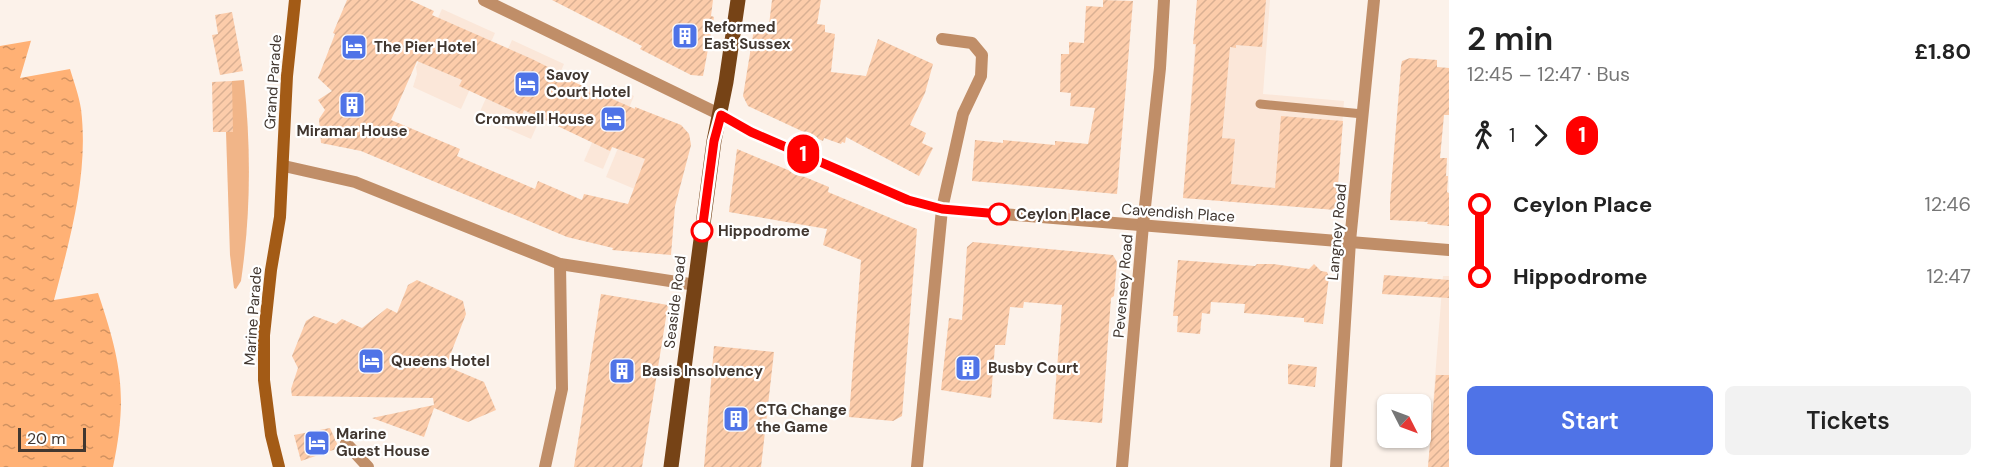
<!DOCTYPE html>
<html lang="en">
<head>
<meta charset="utf-8">
<style>
  :root { --surface:#fff; --page:#f2f2f2; --text:#222; --muted:#767676; --accent:#4f73e7 }
  body { margin:0; font-family:"DM Sans",sans-serif; background:var(--page); color:var(--text); height:100vh; display:flex; flex-direction:column; font-size:22px; white-space:nowrap }
  * { box-sizing:border-box; margin:0 }
  p { font-size:20px; color:var(--muted) }
  .icon { flex:none; width:33px; height:33px; fill:none; stroke:currentColor; stroke-width:2; stroke-linecap:round; stroke-linejoin:round }
  .map { position:relative; flex:1; overflow:hidden }
  .details { display:flex; flex-direction:column; background:var(--surface); width:540px }
  .details>* { flex:none }
  .badge { padding:0 12px; border-radius:20px; font-size:21px; line-height:39px }
  .needle { width:39px; rotate:132deg }
  .controls { position:absolute; left:1377px; top:394px; display:grid; gap:12px }
  .controls a { display:grid; place-items:center; width:54px; height:54px; border-radius:9px; background:var(--surface); box-shadow:0 2px 4px #0004; font-size:30px }
  .scale { position:absolute; left:18px; bottom:15px; width:68px; box-sizing:border-box; padding-left:6px; border:3px solid #413730; border-top:0; font-size:16px; line-height:21px; white-space:nowrap; color:#413730; -webkit-text-stroke:4px #fff; paint-order:stroke }
  .map>.badge { position:absolute; translate:-50% -50%; box-shadow:0 0 0 3px #fff }
  .legs { display:flex; align-items:center; gap:9px; height:66px; padding:0 18px; font-size:20px }
  .legs p { margin-inline-start:auto }
  .headline { display:flex; align-items:center; justify-content:space-between; height:102px; padding:0 18px }
  h1 { font-size:33px; font-weight:600; line-height:45px }
  .cta { display:flex; gap:12px; margin-top:auto; padding:12px 18px }
  .cta a { flex:1; height:69px; border-radius:9px; background:var(--accent); color:#fff; font-size:24px; font-weight:600; line-height:69px; text-align:center }
  .cta a+a { background:var(--page); color:var(--text) }
  ul { padding:0 18px; list-style:none }
  li { display:flex; align-items:center; gap:21px; height:72px; font-size:22px }
  li i { display:grid; place-items:center; width:9px; height:100%; margin:0 8px; background:currentColor }
  li i::after { content:''; width:15px; height:15px; margin:-8px; border:4px solid; border-radius:50%; background:var(--surface) }
  li p { margin-inline-start:auto }
  li:first-child i { background:linear-gradient(#0000 50%,currentColor 0) }
  li:last-child i { background:linear-gradient(currentColor 50%,#0000 0) }
  main { display:flex; flex:1; min-height:0 }
  .map>svg:first-child { display:block }
  .built { fill:#fbe7d9 }
  .garden { fill:#f1b588 }
  .water { fill:url(#water-ripples) }
  .pier { fill:#fcf2ea }
  .building { fill:url(#building-hatch); fill-rule:evenodd }
  .lines { fill:none; stroke-linecap:round; stroke-linejoin:round }
  .service { stroke:#c08e68; stroke-width:9 }
  .minor { stroke:#c08e68; stroke-width:12 }
  .tertiary { stroke:#c08e68; stroke-width:12 }
  .secondary { stroke:#a35b16; stroke-width:12 }
  .primary { stroke:#764316; stroke-width:15 }
  .line-1-casing { stroke:#fff; stroke-width:14 }
  .line-1 { stroke:#f00; stroke-width:9 }
  .stop-1-dot { fill:#fff; stroke:#f00; stroke-width:3 }
  .labels { text-anchor:middle; stroke-width:4.5; stroke-linejoin:round; paint-order:stroke }
  .poi-label { font-size:15px; font-weight:bold; fill:#413730; stroke:#fff; text-anchor:start }
  .street-label { font-size:15px; fill:#413730; stroke:#fff }
  .stop-label { font-size:15px; font-weight:bold; fill:#413730; stroke:#fff; text-anchor:start }
</style>
</head>
<body>
<main>
<div class="map">
<svg width="1449" height="467" viewBox="0 0 1449 467">
  <defs>
    <pattern id="water-ripples" width="26" height="14" patternUnits="userSpaceOnUse" patternTransform="scale(1.5)"><rect width="26" height="14" fill="#ffb175"/><path d="M2 4q2-2 4 0t4 0M15 11q2-2 4 0t4 0" fill="none" stroke="#d09160"/></pattern>
    <pattern id="building-hatch" width="6" height="6" patternUnits="userSpaceOnUse" patternTransform="scale(1.5)"><rect width="6" height="6" fill="#fcccaa"/><path d="M-1 1l2-2M0 6l6-6M5 7l2-2" fill="none" stroke="#d9b093"/></pattern>
  </defs>
  <rect width="100%" height="100%" fill="#fcf2ea"/>
  <g class="built">
    <path d="M1197 0H1270L1263 94 1344 101 1336 210 1183 198 1195 45 1193 44Z"/>
    <path d="M442 9 495 33 461 109 413 87 417 74 416 67Z"/>
    <path d="M512 40 564 64 531 139 478 116Z"/>
    <path d="M616 88 634 96 603 169 584 161Z"/>
    <path d="M635 107 681 125 689 134 691 145 675 206 606 177Z"/>
    <path d="M1443 276H1449V467H1428Z"/>
  </g>
  <path class="garden" d="M244 80C251 149 251 212 241 281L236 289 234 288 230 255 226 132 232 81Z"/>
  <path class="water" d="M0 0H43L20 78 70 69C74 82 79 96 81 109 89 173 70 239 54 300L98 293C121 361 128 396 113 467H0Z"/>
  <path class="pier" d="M0 0H46L35 40 0 46Z"/>
  <g class="building">
    <path d="M347 0H410L434 11 432 15 532 59 550 68 549 71 635 109V107L681 125 689 134 691 145 675 206 671 255 612 250 613 248 567 237 361 151 321 143 319 119 325 110 318 100 332 91 318 78 335 34 333 33ZM417 61 462 80 459 86 522 115 524 110 610 151 612 147 645 159 628 204 584 194 582 200 538 181 535 189 457 156 460 149 391 120Z"/>
    <path d="M552 0H713L711 16 714 17 703 76 691 75 640 49 642 46Z"/>
    <path d="M772 0H821L817 24 825 25V32L835 34 831 72 866 76 878 39 933 64 925 93 910 125 926 133 922 143 933 148 919 176 846 137 845 143 842 142 841 144 824 138 823 141 748 106 743 96 755 23 769 25Z"/>
    <path d="M1103 0 1133 1 1117 194 972 181 975 140 1003 143V140L1055 145V141L1088 144 1095 108 1070 106 1071 93 1060 92 1061 54H1069V42L1084 43 1086 6 1103 7Z"/>
    <path d="M1197 0H1266L1262 47 1236 45V48L1230 47 1222 138 1235 139 1231 184 1275 188 1281 116 1343 121 1336 210 1183 198 1196 44H1193Z"/>
    <path d="M232 12 243 71 220 75 212 35 218 34 215 15Z"/>
    <path d="M1410 58 1437 60V67L1449 68V115H1444L1440 158H1447L1446 176H1448L1447 192 1449 193V226L1427 224 1428 222 1390 220V201L1401 66 1402 61Z"/>
    <path d="M232 81 233 132H213L212 82Z"/>
    <path d="M737 149 829 187 828 192 917 229 902 416 893 421 849 417 861 260 823 245 827 229 729 212Z"/>
    <path d="M973 242 1113 255 1117 262 1114 296 1111 298 1102 423 1053 419 1062 305 1024 302 1023 308 1010 307 1005 345H995L991 398 941 390 949 318 962 320 967 247Z"/>
    <path d="M1178 260 1255 266 1257 264H1273L1309 269 1314 264 1321 271 1327 272 1329 277 1323 324 1304 322V318L1244 313 1245 304 1211 302 1210 314 1202 313 1200 334 1177 332 1178 316H1173Z"/>
    <path d="M1384 275 1449 280V298L1382 294Z"/>
    <path d="M417 280 463 301 466 314 446 366 484 382 496 410 468 422 434 408 424 437 372 418 434 405 433 398 292 396 291 389 298 368 292 356 306 321 314 316 336 324 342 319 362 328 387 308 397 313 408 285Z"/>
    <path d="M601 294 668 305 642 467H574Z"/>
    <path d="M714 346 774 352 761 467H704Z"/>
    <path d="M1288 364 1317 367 1315 387 1288 384Z"/>
    <path d="M1436 375H1449V467H1428Z"/>
    <path d="M330 428 339 448 301 461 294 435Z"/>
  </g>
  <g class="lines">
    <path class="service" d="M1260 104 1363 114"/>
    <g class="minor">
      <path d="M484 0 721 115"/>
      <path d="M284 166 355 182 560 264 696 285"/>
      <path d="M346 443 368 467"/>
      <path d="M545 467 562 389 560 264"/>
      <path d="M917 467 942 209 963 114 981 76 982 55 972 43 942 39"/>
      <path d="M1122 467 1143 225"/>
      <path d="M1336 467 1350 241"/>
    </g>
    <g class="tertiary">
      <path d="M721 115 751 132 908 200 942 209 1449 250"/>
      <path d="M1143 225 1160 68 1164 0"/>
      <path d="M1350 241 1374 0"/>
    </g>
    <path class="secondary" d="M279 467 271 435 264 380V335L271 270 280 217 287 76 295 0"/>
    <path class="primary" d="M671 467 714 141 726 82 738 0"/>
  </g>
  <g class="lines">
    <g class="line-1-casing">
      <path id="line-1" d="M702 231 714 141 721 115 751 132 908 200 942 209 999 214"/>
    </g>
    <use href="#line-1" class="line-1"/>
  </g>
  <defs>
    <g id="building-square" transform="scale(1.35)"><rect x="-9" y="-9" width="18" height="18" rx="4" fill="#4f73e7" stroke="#fff"/><path d="M-4-6H4V6H1V3H-1V6H-4ZM-2.5-4.3h1.7v1.8h-1.7ZM.8-4.3h1.7v1.8H.8ZM-2.5-1h1.7V.8h-1.7ZM.8-1h1.7V.8H.8Z" fill="#fff"/></g>
    <g id="hotel-square" transform="scale(1.35)"><rect x="-9" y="-9" width="18" height="18" rx="4" fill="#4f73e7" stroke="#fff"/><path d="M-6-4.5h1.5V1H6V5H4.5V3h-9V5H-6ZM-4 0a1.8 1.8 0 1 1 3.6 0ZM.5 0V-2.5h3Q6-2.5 6 0Z" fill="#fff"/></g>
  </defs>
  <g fill-rule="evenodd">
    <use href="#building-square" x="685" y="36"/>
    <use href="#hotel-square" x="354" y="47"/>
    <use href="#hotel-square" x="527" y="84"/>
    <use href="#building-square" x="352" y="105"/>
    <use href="#hotel-square" x="613" y="119"/>
    <use href="#hotel-square" x="371" y="361"/>
    <use href="#building-square" x="968" y="368"/>
    <use href="#building-square" x="622" y="371"/>
    <use href="#building-square" x="736" y="419"/>
    <use href="#hotel-square" x="317" y="443"/>
  </g>
  <g class="stop-1-dot">
    <circle cx="999" cy="214" r="10"/>
    <circle cx="702" cy="231" r="10"/>
  </g>
  <g class="labels">
    <g class="poi-label">
      <text x="704" y="32">Reformed<tspan x="704" dy="17">East Sussex</tspan></text>
      <text x="374" y="52">The Pier Hotel</text>
      <text x="546" y="80">Savoy<tspan x="546" dy="17">Court Hotel</tspan></text>
      <text x="594" y="124" text-anchor="end">Cromwell House</text>
      <text x="352" y="136" text-anchor="middle">Miramar House</text>
      <text x="391" y="366">Queens Hotel</text>
      <text x="988" y="373">Busby Court</text>
      <text x="642" y="376">Basis Insolvency</text>
      <text x="756" y="415">CTG Change<tspan x="756" dy="17">the Game</tspan></text>
      <text x="336" y="439">Marine<tspan x="336" dy="17">Guest House</tspan></text>
    </g>
    <g class="street-label">
      <text transform="translate(273 82) rotate(-86)" y="5">Grand Parade</text>
      <text transform="translate(1178 213) rotate(4)" y="5">Cavendish Place</text>
      <text transform="translate(1337 232) rotate(-85)" y="5">Langney Road</text>
      <text transform="translate(1123 286) rotate(-85)" y="5">Pevensey Road</text>
      <text transform="translate(675 302) rotate(-83)" y="5">Seaside Road</text>
      <text transform="translate(253 316) rotate(-86)" y="5">Marine Parade</text>
    </g>
    <g class="stop-label">
      <text x="1016" y="219">Ceylon Place</text>
      <text x="718" y="236">Hippodrome</text>
    </g>
  </g>
</svg>
<div class="controls">
<a><svg class="needle" viewBox="-14 -14 28 28"><path d="M0-13l5 13h-10z" fill="#e53935"/><path d="M0 13l5-13h-10z" fill="#767676"/></svg></a>
</div>
<div class="scale">20 m</div>
<b class="badge" style="left:803px;top:154px;background:#f00;color:#fff">1</b>
</div>
<section class="details">
<div class="headline"><div><h1>2 min</h1><p>12:45 – 12:47 · Bus</p></div><b>£1.80</b></div>
<div class="legs"><svg class="icon" aria-label="walk" viewBox="0 0 24 24"><circle cx="13" cy="4" r="2"/><path d="M13 8l-2 6 4 7M11 14l-3 7M7 12l3-4h3l4 4"/></svg>1<svg class="icon" aria-label="forward" viewBox="0 0 24 24"><path d="M9 5l7 7-7 7"/></svg><b class="badge" style="background:#f00;color:#fff">1</b></div>
<ul>
<li><i style="color:#f00"></i><b>Ceylon Place</b><p>12:46</p></li>
<li><i style="color:#f00"></i><b>Hippodrome</b><p>12:47</p></li>
</ul>
<div class="cta"><a>Start</a><a>Tickets</a></div>
</section>
</main>
</body>
</html>
